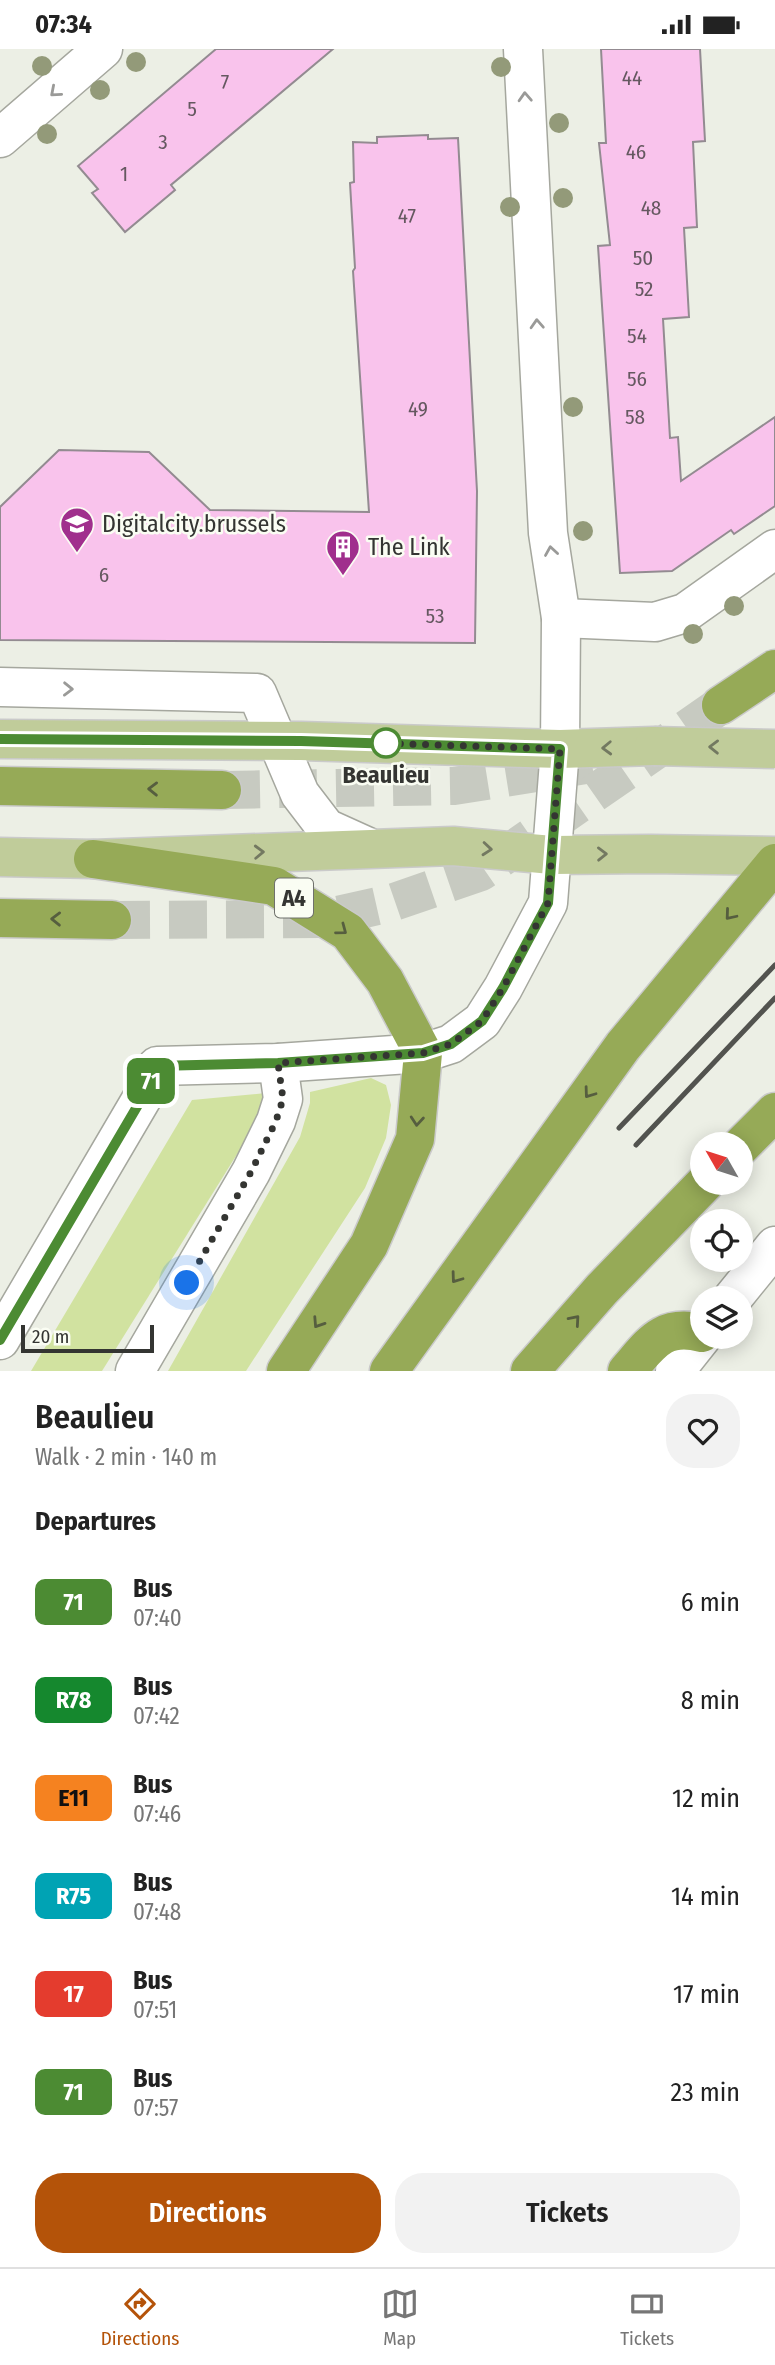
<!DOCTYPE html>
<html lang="en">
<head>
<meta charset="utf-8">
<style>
  :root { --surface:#fff; --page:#f2f2f2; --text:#222; --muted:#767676; --line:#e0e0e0; --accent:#b45309 }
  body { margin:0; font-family:"Fira Sans Condensed",sans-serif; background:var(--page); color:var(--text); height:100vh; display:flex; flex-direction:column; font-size:26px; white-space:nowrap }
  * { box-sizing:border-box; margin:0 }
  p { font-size:23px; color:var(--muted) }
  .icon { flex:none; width:38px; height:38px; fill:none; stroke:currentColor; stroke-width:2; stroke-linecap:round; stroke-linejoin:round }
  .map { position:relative; height:1322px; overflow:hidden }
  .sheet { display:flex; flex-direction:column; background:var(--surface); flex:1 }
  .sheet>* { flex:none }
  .badge { padding:0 14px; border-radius:10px; font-size:24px; line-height:46px }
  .needle { width:46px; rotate:309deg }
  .controls { position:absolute; left:690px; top:1083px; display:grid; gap:14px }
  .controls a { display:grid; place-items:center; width:63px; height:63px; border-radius:50%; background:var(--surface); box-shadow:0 4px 18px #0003; font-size:35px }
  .scale { position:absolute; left:21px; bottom:18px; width:133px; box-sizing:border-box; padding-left:7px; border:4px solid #343532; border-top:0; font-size:19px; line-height:24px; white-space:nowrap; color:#343532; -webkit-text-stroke:5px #fafdf3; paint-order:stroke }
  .you { position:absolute; width:35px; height:35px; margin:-18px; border:5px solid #fff; border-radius:50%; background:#1a73e8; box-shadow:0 0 0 10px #1a73e833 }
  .map>.badge { position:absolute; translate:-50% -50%; box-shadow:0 0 0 4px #fff }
  h2 { padding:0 35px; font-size:26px; line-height:63px }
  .round { display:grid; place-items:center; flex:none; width:74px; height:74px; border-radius:28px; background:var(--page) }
  .summary { display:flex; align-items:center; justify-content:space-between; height:119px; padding:0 35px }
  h1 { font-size:33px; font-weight:600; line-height:52px }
  .action { display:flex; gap:14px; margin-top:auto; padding:14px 35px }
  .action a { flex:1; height:80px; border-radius:28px; background:var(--accent); color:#fff; font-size:28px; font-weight:600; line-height:80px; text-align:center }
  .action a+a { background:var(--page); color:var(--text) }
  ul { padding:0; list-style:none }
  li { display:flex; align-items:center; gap:21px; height:98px; padding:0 35px }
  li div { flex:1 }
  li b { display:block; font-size:26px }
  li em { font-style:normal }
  li .badge { min-width:77px; font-weight:700; text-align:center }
  .status { display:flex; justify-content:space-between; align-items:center; height:49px; padding:0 35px; background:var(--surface); direction:ltr }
  .status svg { height:19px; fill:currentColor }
  .tabs { display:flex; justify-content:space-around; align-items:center; height:98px; border-top:2px solid var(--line); background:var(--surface); font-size:19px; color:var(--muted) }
  .tabs a { display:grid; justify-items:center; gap:4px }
  .tabs .selected { color:var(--accent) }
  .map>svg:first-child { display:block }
  .green { fill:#d1e2a0 }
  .building { fill:#f9c3ec; stroke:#938b91; stroke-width:2 }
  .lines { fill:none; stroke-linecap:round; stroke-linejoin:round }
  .highway-tunnel { stroke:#c7cac1; stroke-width:38; stroke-dasharray:38 19; stroke-linecap:butt }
  .minor-casing { stroke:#a5a79e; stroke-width:41 }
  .major-casing { stroke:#cacaca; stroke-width:41 }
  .highway-casing { stroke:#cacaca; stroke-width:41 }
  .minor { stroke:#fff; stroke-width:38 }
  .major { stroke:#c0cc9a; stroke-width:38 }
  .highway { stroke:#96aa57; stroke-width:38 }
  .rail { stroke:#52534f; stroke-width:5 }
  .major-bridge-casing { stroke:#cacaca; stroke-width:41; stroke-linecap:butt }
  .major-bridge { stroke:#c0cc9a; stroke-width:38 }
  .tree { fill:#939a79 }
  .oneway { stroke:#9a9a98 }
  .oneway2 { stroke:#737961 }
  .oneway3 { stroke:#565e3f }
  .line-casing { stroke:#fff; stroke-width:16 }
  .line { stroke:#4c8b33; stroke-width:10 }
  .walk { stroke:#343532; stroke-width:7; stroke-dasharray:0 12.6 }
  .stop-dot { fill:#fff; stroke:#4c8b33; stroke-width:3.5 }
  .labels { text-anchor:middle; stroke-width:5; stroke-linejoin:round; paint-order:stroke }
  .number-label { font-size:21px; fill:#655860 }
  .shield { fill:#fafdf3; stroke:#6f716c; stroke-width:2 }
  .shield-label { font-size:23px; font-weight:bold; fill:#343532 }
  .poi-label { font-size:24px; fill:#343532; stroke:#fafdf3; text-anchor:start }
  .stop-label { font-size:24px; font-weight:bold; fill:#343532; stroke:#fafdf3 }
</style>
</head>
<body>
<div class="status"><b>07:34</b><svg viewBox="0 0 49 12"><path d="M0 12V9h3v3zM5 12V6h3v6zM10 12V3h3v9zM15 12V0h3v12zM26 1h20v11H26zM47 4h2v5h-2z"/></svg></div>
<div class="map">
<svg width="775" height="1322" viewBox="0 0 775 1322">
  <rect width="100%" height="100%" fill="#ecefe5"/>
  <g class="green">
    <path d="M371 1029 386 1036 391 1056 386 1089 365 1139 246 1322H168L300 1088 310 1054V1043Z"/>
    <path d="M266 1044 254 1078 102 1322H31L192 1051Z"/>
  </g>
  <g class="building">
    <path d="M216 0H333L171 136 175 141 125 183 92 144 98 140 78 117Z"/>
    <path d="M601 0H700L705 92 693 93 697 178 684 179 689 268 663 270 670 389 678 388 681 432 775 368V457L734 485 731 481 672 522 620 524 598 197 610 196 599 94H606Z"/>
    <path d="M428 86V90L458 89 477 442 475 594 0 591V458L59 401 149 403 210 461 369 463 353 222 355 219 350 134 354 133 353 93 377 94V88Z"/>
  </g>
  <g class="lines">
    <g class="highway-tunnel">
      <path d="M222 741 454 737 592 715"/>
      <path d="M112 871 320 870 391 854 481 823 721 656"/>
    </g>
    <g class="minor-casing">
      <g id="minor">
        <path d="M0 89 103 0"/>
        <path d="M561 569 655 573 685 564 775 500"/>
        <path d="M0 638 257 644 300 745 326 779 368 798"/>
        <path d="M732 1250 775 1197"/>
        <path d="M0 1291 145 1044 157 1017 278 1014 423 1004 451 995 482 972 503 939 548 854 560 700 561 569 548 484 523 0"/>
        <path d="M135 1322 251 1123 276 1072 283 1050 278 1014"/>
        <path d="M675 1322 702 1288"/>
      </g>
    </g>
    <g class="major-casing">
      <g id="major">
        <path d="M0 690 301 692 560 700 654 697"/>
        <path d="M0 808 93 810 453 797 552 806 651 805 775 807"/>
      </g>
    </g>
    <g class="highway-casing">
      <g id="highway">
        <path d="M721 656 775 620"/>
        <path d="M0 737 222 741"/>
        <path d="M93 810 274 837 348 883 385 932 423 1004 415 1090 369 1196 286 1322"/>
        <path d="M0 869 112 871"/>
        <path d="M740 1098 775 1063"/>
        <path d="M389 1322 623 997 775 814"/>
        <path d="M530 1322 602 1240 705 1134"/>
        <path d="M627 1322C651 1295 662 1274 702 1284"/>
      </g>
    </g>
    <use href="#minor" class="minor"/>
    <use href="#major" class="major"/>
    <use href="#highway" class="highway"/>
    <g class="rail">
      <path d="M619 1079 775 916"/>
      <path d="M636 1096 775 949"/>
    </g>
    <g class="major-bridge-casing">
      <path id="major-bridge" d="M654 697 775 700"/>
    </g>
    <use href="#major-bridge" class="major-bridge"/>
  </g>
  <g class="tree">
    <circle cx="136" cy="13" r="10"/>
    <circle cx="42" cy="17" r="10"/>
    <circle cx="501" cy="18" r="10"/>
    <circle cx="100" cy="41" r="10"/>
    <circle cx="559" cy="74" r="10"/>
    <circle cx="47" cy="85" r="10"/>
    <circle cx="563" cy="149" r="10"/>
    <circle cx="510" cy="158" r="10"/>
    <circle cx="573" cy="358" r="10"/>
    <circle cx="583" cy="482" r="10"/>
    <circle cx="734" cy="557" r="10"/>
    <circle cx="693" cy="585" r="10"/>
  </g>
  <defs><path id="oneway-chevron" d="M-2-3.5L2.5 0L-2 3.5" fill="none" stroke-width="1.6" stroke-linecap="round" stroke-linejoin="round" transform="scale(1.75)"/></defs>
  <g class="oneway">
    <use href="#oneway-chevron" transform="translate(55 43) rotate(139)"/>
    <use href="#oneway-chevron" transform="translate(525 48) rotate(-93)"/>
    <use href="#oneway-chevron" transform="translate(537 275) rotate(-93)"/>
    <use href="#oneway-chevron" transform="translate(551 502) rotate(-99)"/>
    <use href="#oneway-chevron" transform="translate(68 640) rotate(1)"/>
  </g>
  <g class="oneway2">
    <use href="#oneway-chevron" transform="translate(714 698) rotate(-179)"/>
    <use href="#oneway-chevron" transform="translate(607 699) rotate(178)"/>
    <use href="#oneway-chevron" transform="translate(487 800) rotate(5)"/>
    <use href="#oneway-chevron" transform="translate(259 803) rotate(-2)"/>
    <use href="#oneway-chevron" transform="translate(602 805) rotate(-1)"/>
  </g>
  <g class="oneway3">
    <use href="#oneway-chevron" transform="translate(153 740) rotate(-179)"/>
    <use href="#oneway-chevron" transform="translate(730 866) rotate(130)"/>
    <use href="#oneway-chevron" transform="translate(56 870) rotate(-179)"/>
    <use href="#oneway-chevron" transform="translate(342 881) rotate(37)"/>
    <use href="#oneway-chevron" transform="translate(589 1044) rotate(126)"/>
    <use href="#oneway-chevron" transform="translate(417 1072) rotate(95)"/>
    <use href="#oneway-chevron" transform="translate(456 1229) rotate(126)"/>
    <use href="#oneway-chevron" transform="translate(575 1271) rotate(-49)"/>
    <use href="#oneway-chevron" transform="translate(318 1274) rotate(123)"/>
  </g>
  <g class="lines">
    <g class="line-casing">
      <path id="line" d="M0 690 301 692 560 700 548 854 503 939 482 972 451 995 423 1004 278 1014 157 1017 145 1044 0 1291"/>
    </g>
    <use href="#line" class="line"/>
    <path class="walk" d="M187 1234 251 1123 276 1072 283 1050 278 1014 423 1004 451 995 482 972 503 939 548 854 560 700 377 694H386"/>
  </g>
  <defs>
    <g id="university-pin" transform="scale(1.75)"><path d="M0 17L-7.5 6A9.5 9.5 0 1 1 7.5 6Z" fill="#a02f8d" stroke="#fafdf3"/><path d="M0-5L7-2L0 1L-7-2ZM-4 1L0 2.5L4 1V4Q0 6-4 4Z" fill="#fff"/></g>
    <g id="building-pin" transform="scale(1.75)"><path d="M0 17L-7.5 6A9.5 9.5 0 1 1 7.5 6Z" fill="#a02f8d" stroke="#fafdf3"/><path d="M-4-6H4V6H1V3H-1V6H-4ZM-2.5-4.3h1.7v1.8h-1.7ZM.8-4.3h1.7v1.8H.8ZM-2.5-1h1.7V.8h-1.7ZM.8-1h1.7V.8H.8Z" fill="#fff"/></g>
  </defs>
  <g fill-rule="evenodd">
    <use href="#university-pin" x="77" y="475"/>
    <use href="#building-pin" x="343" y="498"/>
  </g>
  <circle class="stop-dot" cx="386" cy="694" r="14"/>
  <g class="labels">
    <g class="number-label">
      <text x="632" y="36">44</text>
      <text x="225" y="40">7</text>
      <text x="192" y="67">5</text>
      <text x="163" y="100">3</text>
      <text x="636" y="110">46</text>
      <text x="124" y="132">1</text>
      <text x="651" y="166">48</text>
      <text x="407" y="174">47</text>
      <text x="643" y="216">50</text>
      <text x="644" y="247">52</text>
      <text x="637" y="294">54</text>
      <text x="637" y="337">56</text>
      <text x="418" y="367">49</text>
      <text x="635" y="375">58</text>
      <text x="104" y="533">6</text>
      <text x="435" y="574">53</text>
    </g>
    <rect class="shield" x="275" y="829.5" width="38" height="39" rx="5"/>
    <g class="shield-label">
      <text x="294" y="857">A4</text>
    </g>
    <g class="poi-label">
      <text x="102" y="483">Digitalcity.brussels</text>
      <text x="368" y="506">The Link</text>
    </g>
    <g class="stop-label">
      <text x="386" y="734">Beaulieu</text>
    </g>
  </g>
</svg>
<div class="controls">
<a><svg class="needle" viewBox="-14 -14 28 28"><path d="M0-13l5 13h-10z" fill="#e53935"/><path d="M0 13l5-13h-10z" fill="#767676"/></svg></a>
<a><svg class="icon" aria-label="locate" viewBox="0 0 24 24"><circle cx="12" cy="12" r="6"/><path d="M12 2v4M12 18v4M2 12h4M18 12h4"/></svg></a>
<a><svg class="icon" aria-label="layers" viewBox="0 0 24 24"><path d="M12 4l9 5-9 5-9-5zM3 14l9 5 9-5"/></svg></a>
</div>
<div class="scale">20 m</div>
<div class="you" style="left:187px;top:1234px"></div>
<b class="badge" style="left:151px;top:1032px;background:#4c8b33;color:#fff">71</b>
</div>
<section class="sheet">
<div class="summary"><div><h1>Beaulieu</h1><p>Walk · 2 min · 140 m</p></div><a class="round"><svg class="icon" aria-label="heart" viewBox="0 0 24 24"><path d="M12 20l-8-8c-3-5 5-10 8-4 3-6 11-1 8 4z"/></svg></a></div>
<h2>Departures</h2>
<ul>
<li><span class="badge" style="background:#4c8b33;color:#fff">71</span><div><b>Bus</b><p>07:40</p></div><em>6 min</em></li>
<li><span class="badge" style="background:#15882e;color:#fff">R78</span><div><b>Bus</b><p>07:42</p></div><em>8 min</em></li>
<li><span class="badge" style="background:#f58220;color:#111">E11</span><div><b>Bus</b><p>07:46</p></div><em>12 min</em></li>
<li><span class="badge" style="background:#00a3b4;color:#fff">R75</span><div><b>Bus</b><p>07:48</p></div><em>14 min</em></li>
<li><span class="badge" style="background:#e43c2e;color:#fff">17</span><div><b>Bus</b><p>07:51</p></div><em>17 min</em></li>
<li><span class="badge" style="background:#4c8b33;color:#fff">71</span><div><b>Bus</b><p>07:57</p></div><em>23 min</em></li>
</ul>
<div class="action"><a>Directions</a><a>Tickets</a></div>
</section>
<nav class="tabs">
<a class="selected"><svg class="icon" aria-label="directions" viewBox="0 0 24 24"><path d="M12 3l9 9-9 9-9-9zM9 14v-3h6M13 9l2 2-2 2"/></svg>Directions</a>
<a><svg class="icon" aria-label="map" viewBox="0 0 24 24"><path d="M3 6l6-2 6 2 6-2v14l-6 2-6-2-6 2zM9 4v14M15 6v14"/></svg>Map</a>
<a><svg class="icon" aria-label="tickets" viewBox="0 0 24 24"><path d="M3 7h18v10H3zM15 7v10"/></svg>Tickets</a>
</nav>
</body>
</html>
